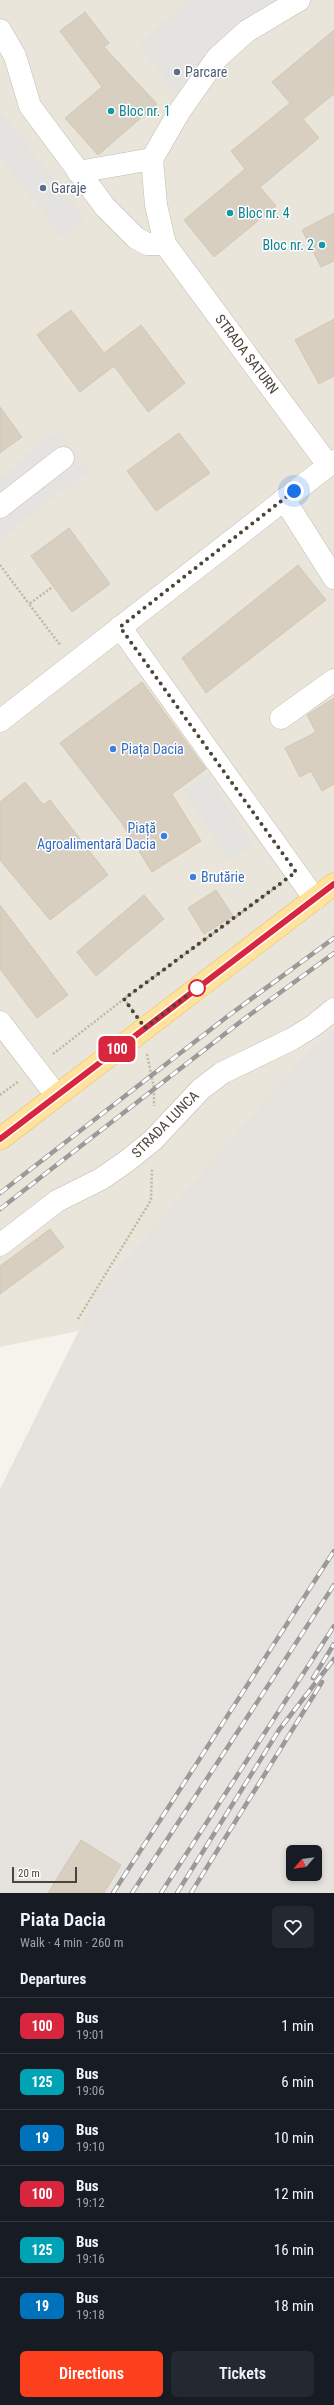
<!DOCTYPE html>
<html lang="en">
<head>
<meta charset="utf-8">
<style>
  :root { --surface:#171b24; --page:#242831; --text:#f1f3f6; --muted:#9ea1a6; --line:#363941; --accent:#fc3f1d }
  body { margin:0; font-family:"Roboto Condensed",sans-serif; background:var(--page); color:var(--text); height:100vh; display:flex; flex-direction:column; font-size:15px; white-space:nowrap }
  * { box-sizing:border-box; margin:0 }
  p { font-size:13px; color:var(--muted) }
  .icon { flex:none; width:22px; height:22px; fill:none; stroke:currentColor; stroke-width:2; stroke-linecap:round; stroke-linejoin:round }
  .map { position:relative; height:1893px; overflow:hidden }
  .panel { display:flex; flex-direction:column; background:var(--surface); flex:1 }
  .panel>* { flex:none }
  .badge { padding:0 8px; border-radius:6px; font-size:14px; line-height:26px }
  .needle { width:26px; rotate:242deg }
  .tools { position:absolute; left:286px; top:1845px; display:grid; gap:8px }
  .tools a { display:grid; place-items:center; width:36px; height:36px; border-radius:6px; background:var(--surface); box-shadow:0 2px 6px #0003; font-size:20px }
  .scale { position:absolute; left:12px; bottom:10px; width:65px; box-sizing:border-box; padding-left:4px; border:2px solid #4b4439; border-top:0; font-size:11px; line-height:14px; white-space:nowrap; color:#4b4439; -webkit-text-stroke:3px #fff; paint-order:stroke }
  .you { position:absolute; width:20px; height:20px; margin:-10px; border:3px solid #fff; border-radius:50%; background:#1a73e8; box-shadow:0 0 0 6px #1a73e833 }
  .map>.badge { position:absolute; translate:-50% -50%; box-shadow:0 0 0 2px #fff }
  h2 { padding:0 20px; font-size:15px; line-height:36px }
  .round { display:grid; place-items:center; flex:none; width:42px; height:42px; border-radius:6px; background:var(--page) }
  .head { display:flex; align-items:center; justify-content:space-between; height:68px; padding:0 20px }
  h1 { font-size:19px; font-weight:600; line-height:30px }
  .primary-button { display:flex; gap:8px; margin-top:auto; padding:8px 20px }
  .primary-button a { flex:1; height:46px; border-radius:6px; background:var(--accent); color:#fff; font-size:16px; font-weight:600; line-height:46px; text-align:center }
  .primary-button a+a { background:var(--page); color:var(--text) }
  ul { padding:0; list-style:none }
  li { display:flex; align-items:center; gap:12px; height:56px; padding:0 20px; border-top:1px solid var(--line) }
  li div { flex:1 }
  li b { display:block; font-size:15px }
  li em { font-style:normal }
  li .badge { min-width:44px; font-weight:700; text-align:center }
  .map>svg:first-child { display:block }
  .residential { fill:#eae5da }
  .industrial { fill:#e6e2dd; fill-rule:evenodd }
  .parking { fill:#e5e3e0 }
  .building { fill:#d8cfc1; stroke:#d3c7b4 }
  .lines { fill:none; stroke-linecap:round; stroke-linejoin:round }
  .minor-casing { stroke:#c2bbae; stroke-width:23 }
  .major-casing { stroke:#e6c16a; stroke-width:23 }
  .path { stroke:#c4b79f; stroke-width:2.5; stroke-dasharray:2 2; stroke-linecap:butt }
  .minor { stroke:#fff; stroke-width:22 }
  .major { stroke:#ffe39c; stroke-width:22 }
  .rail-casing { stroke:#9a9a9a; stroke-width:4.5 }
  .rail { stroke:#fff; stroke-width:3; stroke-dasharray:9; stroke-linecap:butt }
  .line-casing { stroke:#fff; stroke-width:9 }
  .line { stroke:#d7263d; stroke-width:6 }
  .walk { stroke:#4b4439; stroke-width:4; stroke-dasharray:0 7.2 }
  .service-dot { fill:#5c6f8a; stroke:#fff; stroke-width:1.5 }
  .culture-dot { fill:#0f9aa8; stroke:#fff; stroke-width:1.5 }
  .shop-dot { fill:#3f7fe0; stroke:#fff; stroke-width:1.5 }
  .stop-dot { fill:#fff; stroke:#d7263d; stroke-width:2 }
  .labels { text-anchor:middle; stroke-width:3; stroke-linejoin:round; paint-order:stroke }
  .service-label { font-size:14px; fill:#4e5e75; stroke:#fff; text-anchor:start }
  .culture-label { font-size:14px; fill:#0d838f; stroke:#fff; text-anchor:start }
  .street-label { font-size:14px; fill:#4b4439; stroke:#fff }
  .shop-label { font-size:14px; fill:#366cbe; stroke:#fff; text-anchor:start }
</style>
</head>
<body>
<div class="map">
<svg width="334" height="1893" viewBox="0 0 334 1893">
  <rect width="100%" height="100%" fill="#f6f3ec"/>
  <path class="residential" d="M0 0H334V1031L314 1045 78 1331 0 1347Z"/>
  <path class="industrial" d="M334 1031V1893H0V1489L99 1290 314 1045ZM293 1852H315V1874H293Z"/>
  <g class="parking">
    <path d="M190 0H280L242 22 211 48 179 96 137 45Z"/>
    <path d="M2 113 85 218 62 236 0 158V115Z"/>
    <path d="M58 429 89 470 0 539V478Z"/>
    <path d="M208 774 253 845 228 860 183 790Z"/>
  </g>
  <g class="building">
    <path d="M85 12 109 43 104 47 157 104 98 155 65 118 102 87 60 31Z"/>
    <path d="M334 30V94L303 119 319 138 260 187 276 206 214 257 184 220 245 169 231 151 290 103 272 82Z"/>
    <path d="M334 213V261L321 267 302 230Z"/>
    <path d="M71 310 104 353 141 325 185 383 148 412 114 366 80 392 37 335Z"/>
    <path d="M334 319V376L319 384 295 340Z"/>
    <path d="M0 407 22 437 0 453Z"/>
    <path d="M179 433 210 473 156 511 127 471Z"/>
    <path d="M69 528 110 584 72 612 31 556Z"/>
    <path d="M298 565 326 600 206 693 182 658Z"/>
    <path d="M142 682 206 769 172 794 201 841 152 872 121 822 60 743Z"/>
    <path d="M334 698V784L322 791 311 771 300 777 285 748 316 732 307 715Z"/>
    <path d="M25 782 43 805 50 800 108 875 50 920 0 860V802Z"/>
    <path d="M216 890 233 916 204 934 188 908Z"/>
    <path d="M144 895 164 919 96 976 77 952Z"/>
    <path d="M0 905 68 995 37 1018 0 969Z"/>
    <path d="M50 1229 64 1247 0 1294V1266Z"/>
    <path d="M81 1840 121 1865 104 1893H48Z"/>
  </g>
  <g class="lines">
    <g class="minor-casing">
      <g id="minor">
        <path d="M299 0 247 31 217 58 179 112 152 159 156 205 165 244 328 465"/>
        <path d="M0 30 15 56 30 106 105 207 136 238 147 244H165"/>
        <path d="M78 172 152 159"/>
        <path d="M284 499 334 578"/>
        <path d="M0 507 63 458"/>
        <path d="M120 627 315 899"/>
        <path d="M281 718 334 680"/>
        <path d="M0 721 334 461"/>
        <path d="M0 1022 56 1095"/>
        <path d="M0 1245 57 1201 101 1179 127 1161 153 1140 201 1089 222 1073 292 1039 313 1026 334 1009"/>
      </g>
    </g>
    <g class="major-casing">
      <path id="major" d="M0 1139 334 884"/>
    </g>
    <g class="path">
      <path d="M0 565 29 604"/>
      <path d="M51 588 29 604 61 646"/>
      <path d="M124 999 133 1011"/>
      <path d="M53 1054 124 999 278 886"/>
      <path d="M147 1054 154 1088V1106"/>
      <path d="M0 1095 19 1081"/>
      <path d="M78 1319 151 1200 152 1169"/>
    </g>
    <use href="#minor" class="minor"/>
    <use href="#major" class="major"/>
    <g class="rail-casing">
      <g id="rail">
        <path d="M0 1193 228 1016 334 938"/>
        <path d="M0 1209 244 1019 334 953"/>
        <path d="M313 1678 334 1644"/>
        <path d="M113 1893 334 1551"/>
        <path d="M132 1893 334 1585"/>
        <path d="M161 1893 334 1626"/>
        <path d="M177 1893 279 1730 334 1659"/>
        <path d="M191 1893 322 1682"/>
      </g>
    </g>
    <use href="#rail" class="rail"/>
  </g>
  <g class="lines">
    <g class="line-casing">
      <path id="line" d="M0 1139 334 884"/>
    </g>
    <use href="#line" class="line"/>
    <path class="walk" d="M197 988 145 1028 124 999 296 872 120 627 294 491"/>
  </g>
  <g class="service-dot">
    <circle cx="177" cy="72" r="4"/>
    <circle cx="43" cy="188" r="4"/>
  </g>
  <g class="culture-dot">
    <circle cx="111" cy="111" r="4"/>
    <circle cx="230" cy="213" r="4"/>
    <circle cx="322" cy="245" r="4"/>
  </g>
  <g class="shop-dot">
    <circle cx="113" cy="749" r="4"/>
    <circle cx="164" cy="836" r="4"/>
    <circle cx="193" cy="877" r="4"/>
  </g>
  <circle class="stop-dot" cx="197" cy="988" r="8"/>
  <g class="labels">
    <g class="service-label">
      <text x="185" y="77">Parcare</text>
      <text x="51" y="193">Garaje</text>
    </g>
    <g class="culture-label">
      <text x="119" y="116">Bloc nr. 1</text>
      <text x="238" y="218">Bloc nr. 4</text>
      <text x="314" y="250" text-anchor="end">Bloc nr. 2</text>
    </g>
    <g class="street-label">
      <text transform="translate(247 354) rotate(53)" y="5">STRADA SATURN</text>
      <text transform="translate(165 1124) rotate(-45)" y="5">STRADA LUNCA</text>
    </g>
    <g class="shop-label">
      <text x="121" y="754">Piața Dacia</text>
      <text x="156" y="833" text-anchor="end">Piață<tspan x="156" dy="16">Agroalimentară Dacia</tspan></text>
      <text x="201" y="882">Brutărie</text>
    </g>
  </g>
</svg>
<div class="tools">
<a><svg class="needle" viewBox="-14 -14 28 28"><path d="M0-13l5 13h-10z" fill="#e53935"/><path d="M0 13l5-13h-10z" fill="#9ea1a6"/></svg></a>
</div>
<div class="scale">20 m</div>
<div class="you" style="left:294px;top:491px"></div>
<b class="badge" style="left:117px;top:1049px;background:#d7263d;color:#fff">100</b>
</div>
<section class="panel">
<div class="head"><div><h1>Piata Dacia</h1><p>Walk · 4 min · 260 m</p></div><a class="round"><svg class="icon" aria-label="heart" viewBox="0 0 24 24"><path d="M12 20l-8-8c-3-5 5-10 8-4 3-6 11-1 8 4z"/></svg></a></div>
<h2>Departures</h2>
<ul>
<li><span class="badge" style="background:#d7263d;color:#fff">100</span><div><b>Bus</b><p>19:01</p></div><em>1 min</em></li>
<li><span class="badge" style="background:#00a3b4;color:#fff">125</span><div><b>Bus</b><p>19:06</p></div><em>6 min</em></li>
<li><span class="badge" style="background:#0072bc;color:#fff">19</span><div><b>Bus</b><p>19:10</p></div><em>10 min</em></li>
<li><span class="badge" style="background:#d7263d;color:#fff">100</span><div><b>Bus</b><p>19:12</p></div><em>12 min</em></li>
<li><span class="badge" style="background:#00a3b4;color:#fff">125</span><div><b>Bus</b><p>19:16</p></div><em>16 min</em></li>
<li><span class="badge" style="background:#0072bc;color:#fff">19</span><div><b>Bus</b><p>19:18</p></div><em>18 min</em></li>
</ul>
<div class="primary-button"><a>Directions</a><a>Tickets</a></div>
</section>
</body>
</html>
